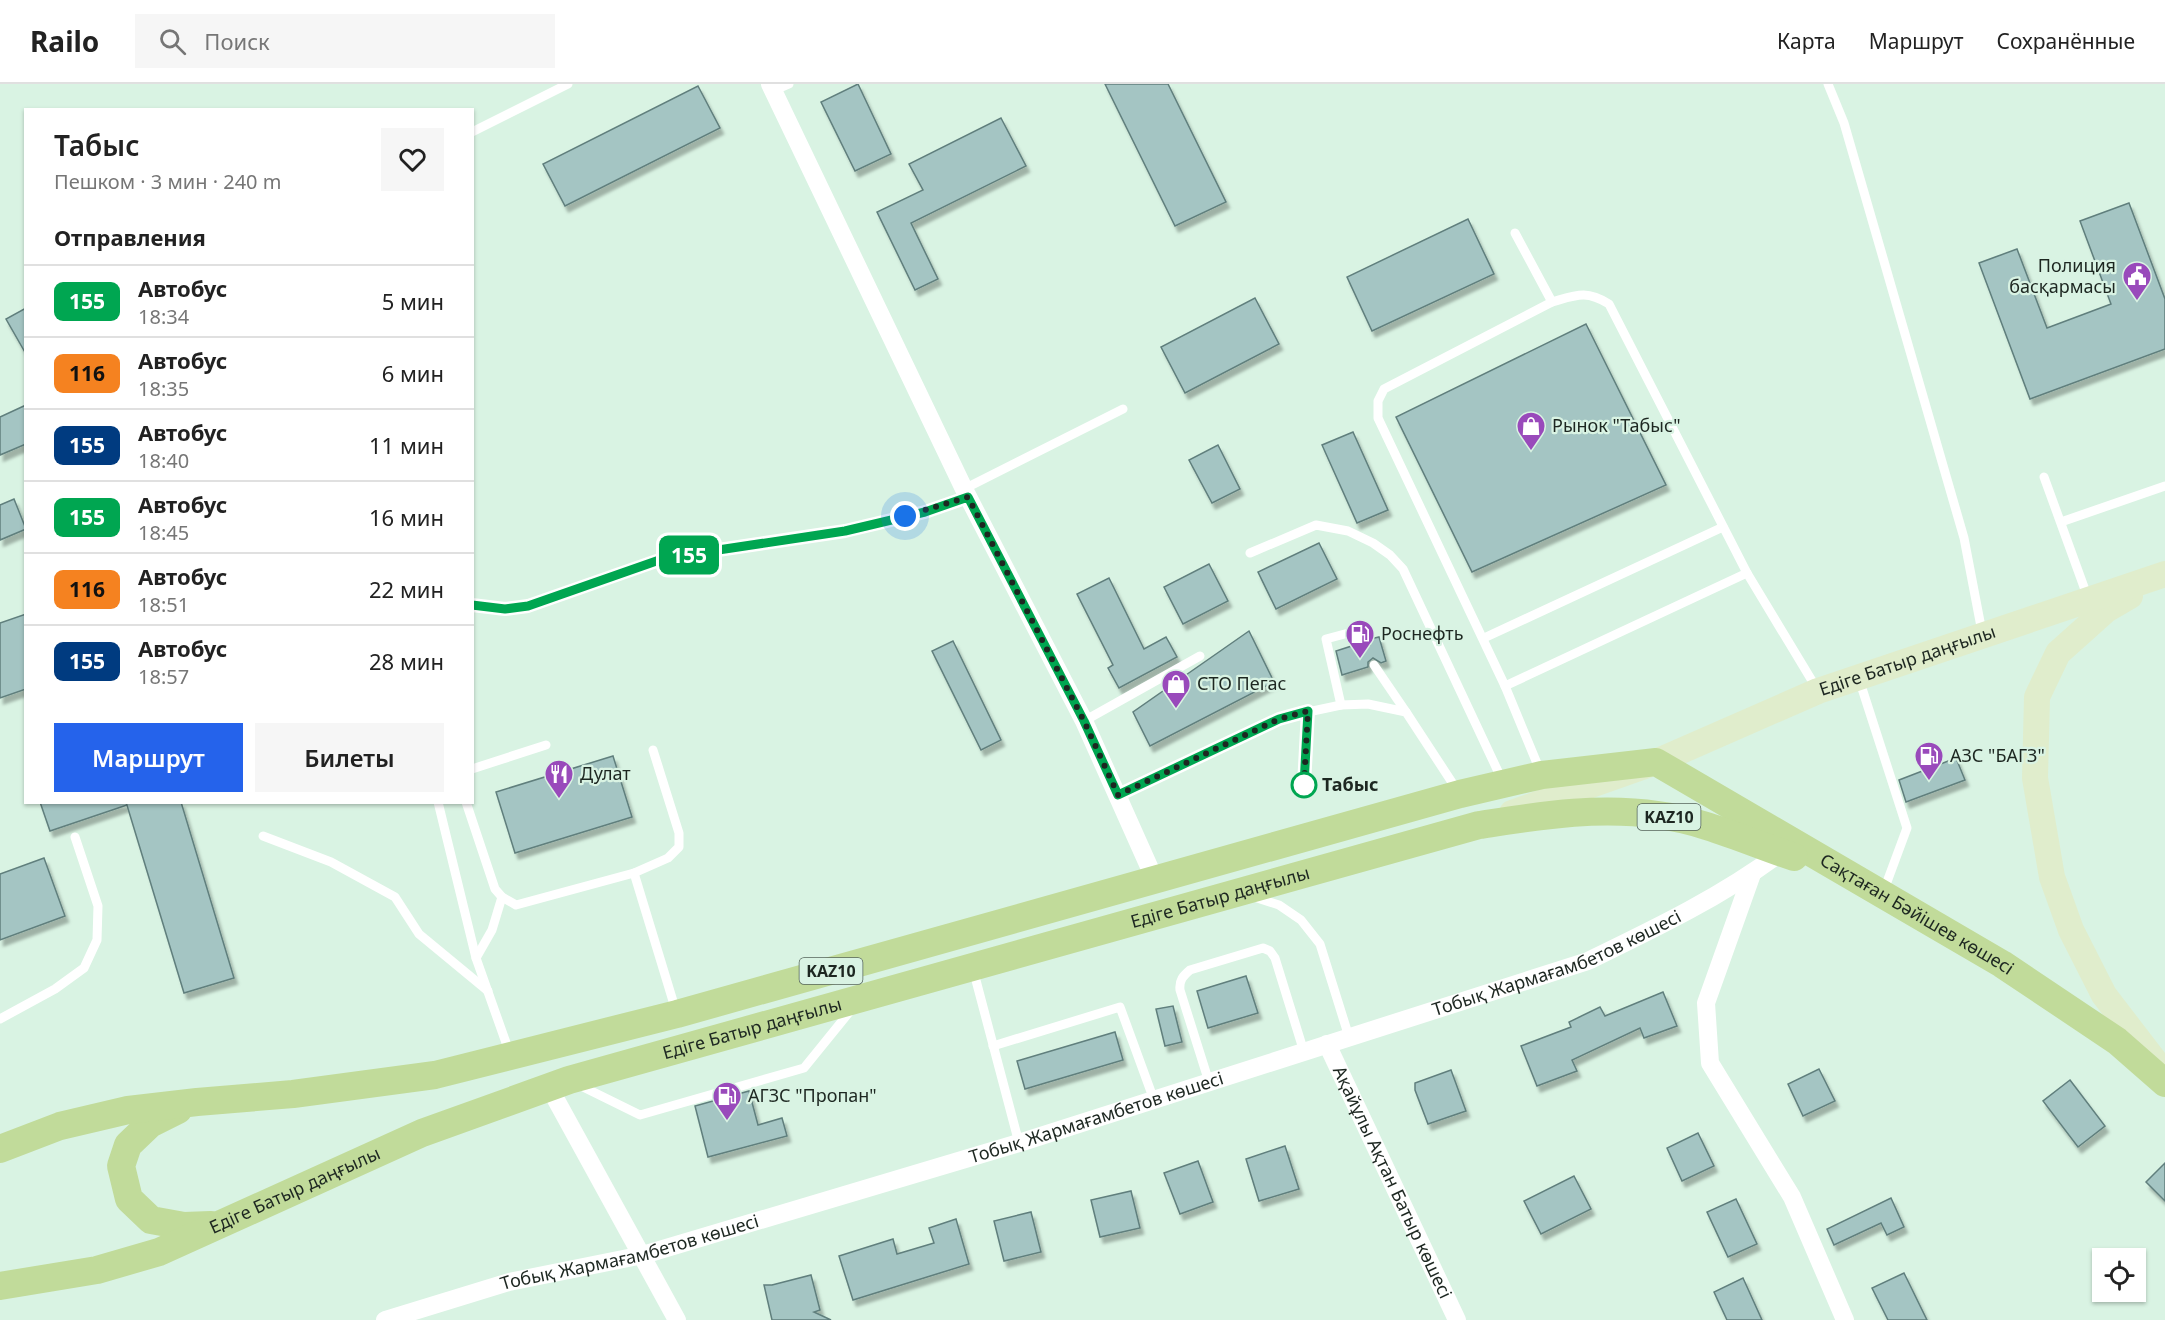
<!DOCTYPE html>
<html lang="ru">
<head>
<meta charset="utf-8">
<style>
  :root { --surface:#fff; --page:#f6f6f6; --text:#222; --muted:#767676; --line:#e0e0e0; --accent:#2563eb }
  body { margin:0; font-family:"Noto Sans",sans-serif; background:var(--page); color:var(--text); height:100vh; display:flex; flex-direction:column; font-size:22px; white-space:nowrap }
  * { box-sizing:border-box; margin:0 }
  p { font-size:20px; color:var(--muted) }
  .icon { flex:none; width:33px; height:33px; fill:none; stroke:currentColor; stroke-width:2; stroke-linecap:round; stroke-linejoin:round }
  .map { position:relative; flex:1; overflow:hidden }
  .side { position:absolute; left:24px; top:24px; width:450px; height:696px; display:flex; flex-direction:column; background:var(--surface); border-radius:0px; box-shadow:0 2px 4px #0004 }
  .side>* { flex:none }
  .badge { padding:0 12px; border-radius:9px; font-size:21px; line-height:39px }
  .tools { position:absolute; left:2092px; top:1164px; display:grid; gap:12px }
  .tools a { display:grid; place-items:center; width:54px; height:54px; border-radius:0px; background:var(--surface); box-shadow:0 2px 4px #0004; font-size:30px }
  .you { position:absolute; width:30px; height:30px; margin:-15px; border:4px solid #fff; border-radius:50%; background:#1a73e8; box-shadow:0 0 0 9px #1a73e833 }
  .map>.badge { position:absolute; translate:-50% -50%; box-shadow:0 0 0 3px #fff }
  h2 { padding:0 30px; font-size:22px; line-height:54px }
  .round { display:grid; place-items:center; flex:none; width:63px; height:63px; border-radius:0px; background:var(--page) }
  .overview { display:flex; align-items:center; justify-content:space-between; height:102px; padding:0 30px }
  h1 { font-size:28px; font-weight:600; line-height:45px }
  .cta { display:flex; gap:12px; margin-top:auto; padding:12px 30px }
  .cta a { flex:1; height:69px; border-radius:0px; background:var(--accent); color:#fff; font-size:24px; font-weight:600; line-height:69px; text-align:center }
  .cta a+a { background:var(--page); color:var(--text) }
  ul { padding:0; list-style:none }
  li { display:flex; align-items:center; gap:18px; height:72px; padding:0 30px; border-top:2px solid var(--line) }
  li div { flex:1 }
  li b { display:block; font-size:22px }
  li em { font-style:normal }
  li .badge { min-width:66px; font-weight:700; text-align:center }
  header { display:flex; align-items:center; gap:36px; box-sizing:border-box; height:84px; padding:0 30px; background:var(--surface); border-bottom:2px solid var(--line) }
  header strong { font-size:28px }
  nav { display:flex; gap:33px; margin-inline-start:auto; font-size:21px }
  .search { width:420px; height:54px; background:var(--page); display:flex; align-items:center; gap:15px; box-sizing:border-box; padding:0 21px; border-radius:0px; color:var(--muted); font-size:22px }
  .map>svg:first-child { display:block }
  .building { fill:#a4c5c3; stroke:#607f7d; stroke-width:1.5; filter:url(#shadow) }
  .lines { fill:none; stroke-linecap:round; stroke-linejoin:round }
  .service { stroke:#fff; stroke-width:9 }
  .minor { stroke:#fff; stroke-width:18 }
  .secondary { stroke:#e0edcc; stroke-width:26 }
  .primary { stroke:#c1db9a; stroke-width:28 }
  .line-casing { stroke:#fff; stroke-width:14 }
  .line { stroke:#00a651; stroke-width:9 }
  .walk { stroke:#1d2721; stroke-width:6; stroke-dasharray:0 10.8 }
  .stop-dot { fill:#fff; stroke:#00a651; stroke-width:3 }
  .labels { text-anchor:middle; stroke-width:4.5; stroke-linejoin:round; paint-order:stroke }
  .shield { fill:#d9f3e3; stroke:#55645b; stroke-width:1.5 }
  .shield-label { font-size:16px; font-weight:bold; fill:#1d2721 }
  .poi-label { font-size:18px; fill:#1d2721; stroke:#d9f3e3; text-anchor:start }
  .street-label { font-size:18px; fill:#1d2721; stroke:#d9f3e3 }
  .stop-label { font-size:18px; font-weight:bold; fill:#1d2721; stroke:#d9f3e3; text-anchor:start }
</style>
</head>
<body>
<header>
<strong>Railo</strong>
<div class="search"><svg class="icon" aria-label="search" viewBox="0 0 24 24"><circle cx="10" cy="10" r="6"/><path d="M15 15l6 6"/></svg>Поиск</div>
<nav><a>Карта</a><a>Маршрут</a><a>Сохранённые</a></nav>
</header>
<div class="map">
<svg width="2165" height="1236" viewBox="0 0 2165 1236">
  <defs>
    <filter id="shadow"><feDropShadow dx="3.5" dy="6" stdDeviation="1.5" flood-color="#0004"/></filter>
  </defs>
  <rect width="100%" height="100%" fill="#d9f3e3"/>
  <g class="building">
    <path d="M858 0 891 70 855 87 821 18Z"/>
    <path d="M1105 0H1168L1226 118 1175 142Z"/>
    <path d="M698 2 720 44 565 122 543 80Z"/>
    <path d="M1001 34 1026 82 911 139 938 195 915 206 877 128 923 106 909 80Z"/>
    <path d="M2129 119 2165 215V265L2030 315 1979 179 2017 165 2047 244 2111 220 2080 137Z"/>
    <path d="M1468 135 1494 190 1372 247 1347 193Z"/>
    <path d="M1255 214 1279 260 1185 309 1161 263Z"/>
    <path d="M26 224V270L6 235Z"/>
    <path d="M1586 240 1666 401 1472 488 1396 333Z"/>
    <path d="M26 321V360L0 371V333Z"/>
    <path d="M1353 348 1388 426 1357 439 1322 361Z"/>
    <path d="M1218 361 1240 405 1212 419 1189 376Z"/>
    <path d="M14 415 26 445 0 456V421Z"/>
    <path d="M1319 459 1337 495 1276 525 1258 488Z"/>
    <path d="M1209 480 1228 517 1183 540 1164 503Z"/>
    <path d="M1109 494 1144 565 1166 553 1177 573 1119 604 1108 584 1113 581 1077 510Z"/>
    <path d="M26 530V605L0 614V539Z"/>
    <path d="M1249 547 1274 598 1150 662 1133 628Z"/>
    <path d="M1379 553 1386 577 1381 579 1373 574 1368 578V583L1342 591 1336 567 1358 560 1360 563H1366L1370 561V555Z"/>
    <path d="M953 557 1001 656 981 666 932 567Z"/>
    <path d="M613 672 632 733 515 769 496 708Z"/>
    <path d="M1956 674 1965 696 1906 718 1899 696Z"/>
    <path d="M40 718H126L127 721 50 747Z"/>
    <path d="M126 718H181L234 894 184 909Z"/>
    <path d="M44 774 65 832 0 856V790Z"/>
    <path d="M1246 892 1258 929 1208 944 1197 907Z"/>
    <path d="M1663 908 1677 942 1644 954 1640 944 1572 976 1577 987 1537 1002 1521 962 1571 943 1569 938 1600 923 1605 932Z"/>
    <path d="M1173 922 1182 958 1165 962 1156 925Z"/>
    <path d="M1115 948 1123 976 1025 1005 1017 977Z"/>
    <path d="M1819 985 1835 1017 1803 1032 1788 1000Z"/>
    <path d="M1451 986 1466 1027 1428 1040 1415 1006V999Z"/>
    <path d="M2070 996 2105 1042 2078 1063 2043 1017Z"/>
    <path d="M749 1007 758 1041 782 1034 787 1052 708 1073 695 1022Z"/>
    <path d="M1698 1049 1714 1082 1682 1097 1667 1064Z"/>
    <path d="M1285 1062 1299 1105 1259 1117 1246 1075Z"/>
    <path d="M1198 1077 1213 1118 1180 1130 1164 1089Z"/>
    <path d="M2165 1079V1117L2146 1098Z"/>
    <path d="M1574 1092 1591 1125 1541 1150 1524 1117Z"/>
    <path d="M1131 1107 1140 1144 1100 1153 1091 1116Z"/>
    <path d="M1891 1114 1904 1143 1887 1151 1881 1139 1834 1161 1827 1145Z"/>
    <path d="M1736 1115 1757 1160 1728 1173 1707 1128Z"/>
    <path d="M1031 1128 1041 1168 1004 1177 994 1137Z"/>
    <path d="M956 1135 969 1180 853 1216 839 1172 893 1155 897 1170 934 1159 929 1144Z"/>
    <path d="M1904 1189 1927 1236H1888L1872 1204Z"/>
    <path d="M811 1191 820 1226 814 1228 831 1236H772L764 1201H772Z"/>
    <path d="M1743 1194 1762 1236H1727L1714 1208Z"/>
  </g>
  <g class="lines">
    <g class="service">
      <path d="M1828 0 1844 39 1964 454 1982 548"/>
      <path d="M773 7 789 0"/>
      <path d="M472 48 568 0"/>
      <path d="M1515 149 1552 218"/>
      <path d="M2044 393 2088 514"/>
      <path d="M964 405 1123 325"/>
      <path d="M2061 438 2165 402"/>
      <path d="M1250 469 1316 441 1348 447 1373 459 1390 471 1403 485 1503 698"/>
      <path d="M472 521 505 525 528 522 665 475 845 447 925 427 968 413"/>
      <path d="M1484 554 1723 443"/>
      <path d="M1374 581 1406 628"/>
      <path d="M1859 595 1907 744 1884 806"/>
      <path d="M1505 602 1378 334V317L1384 305 1552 218C1577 211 1586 206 1609 220L1747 489"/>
      <path d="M1341 621 1326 555 1356 547 1361 550 1364 557"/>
      <path d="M1084 637 1200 572"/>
      <path d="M472 685 546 661"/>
      <path d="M1541 689 1505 602 1747 489 1817 605"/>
      <path d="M1304 701 1308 628 1341 621 1368 620 1406 628 1457 706"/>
      <path d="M1117 711 1279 635 1308 628"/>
      <path d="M438 718 476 874 510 970"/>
      <path d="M466 718 495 805 502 813 516 821 634 789 668 774 679 763V749L653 666"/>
      <path d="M263 752 331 778 395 813 419 850 488 907"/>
      <path d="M634 789 676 927"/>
      <path d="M1254 813 1279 821 1301 836 1320 860 1349 953"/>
      <path d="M476 874 492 846 502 813"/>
      <path d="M973 885 1019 1059"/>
      <path d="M0 935 55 905 84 884 97 856 98 822 75 753"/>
      <path d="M993 962 1120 923 1154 1016"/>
      <path d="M1209 998 1180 906C1179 896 1183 892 1190 886L1263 864 1270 867 1275 874 1304 968"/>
      <path d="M577 1000 640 1031 804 984 851 926"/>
    </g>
    <g class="minor">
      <path d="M770 0 964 405 1084 637 1155 796"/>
      <path d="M1752 790 1706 919 1710 979 1792 1113 1845 1236"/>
      <path id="s1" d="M1327 960 1457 1236"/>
      <path d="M549 1003 677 1236"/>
      <path id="s2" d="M385 1236 509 1198 643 1171 1019 1059 1588 877C1654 845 1721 813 1780 769"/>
    </g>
    <g class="secondary">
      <path d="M2130 512 2106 526 2058 569 2037 613 2035 694 2052 793 2071 846 2104 911 2161 985"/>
      <path id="s3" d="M1512 729 1656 678 1818 607 2165 490"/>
    </g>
    <g class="primary">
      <path d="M178 1026 150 1040 128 1061 121 1082 129 1115 151 1136 184 1142 211 1141"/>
      <path id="s4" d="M0 1065 60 1042 128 1026 197 1018 293 1010 435 991 677 930 1460 710 1542 691 1656 678 2002 880 2117 957 2165 999"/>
      <path id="s5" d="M0 1202 97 1186 159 1168 422 1049 569 996 1479 741C1539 732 1597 722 1658 731 1705 737 1749 758 1794 773"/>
    </g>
  </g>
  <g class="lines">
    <g class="line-casing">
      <path id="line" d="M472 521 505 525 528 522 665 474 845 447 925 428 968 413 1084 637 1118 711 1279 635 1308 627 1304 701"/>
    </g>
    <use href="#line" class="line"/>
    <path class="walk" d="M905 432 968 413 1084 637 1118 711 1279 635 1308 627 1304 701"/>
  </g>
  <defs>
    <g id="civic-pin" transform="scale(1.5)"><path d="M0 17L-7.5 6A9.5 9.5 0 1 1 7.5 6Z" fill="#994abb" stroke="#d9f3e3"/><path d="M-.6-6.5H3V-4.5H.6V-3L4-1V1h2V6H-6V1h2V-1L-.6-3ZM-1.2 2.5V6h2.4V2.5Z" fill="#fff"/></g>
    <g id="shop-pin" transform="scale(1.5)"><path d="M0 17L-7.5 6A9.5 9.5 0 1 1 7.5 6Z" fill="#994abb" stroke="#d9f3e3"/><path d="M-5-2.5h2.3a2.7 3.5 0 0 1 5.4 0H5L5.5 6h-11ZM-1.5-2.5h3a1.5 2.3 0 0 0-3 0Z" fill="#fff"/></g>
    <g id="fuel-pin" transform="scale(1.5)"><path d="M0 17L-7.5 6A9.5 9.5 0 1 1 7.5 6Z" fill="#994abb" stroke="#d9f3e3"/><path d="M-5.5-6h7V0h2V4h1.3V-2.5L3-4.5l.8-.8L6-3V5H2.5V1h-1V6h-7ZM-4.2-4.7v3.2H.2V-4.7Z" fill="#fff"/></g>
    <g id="restaurant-pin" transform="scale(1.5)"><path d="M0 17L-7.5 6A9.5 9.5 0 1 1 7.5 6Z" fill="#994abb" stroke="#d9f3e3"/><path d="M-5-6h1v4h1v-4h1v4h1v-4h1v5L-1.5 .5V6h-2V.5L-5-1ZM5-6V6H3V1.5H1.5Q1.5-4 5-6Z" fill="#fff"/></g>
  </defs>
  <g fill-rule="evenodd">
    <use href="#civic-pin" x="2137" y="192"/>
    <use href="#shop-pin" x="1531" y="342"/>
    <use href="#fuel-pin" x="1360" y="550"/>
    <use href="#shop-pin" x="1176" y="600"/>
    <use href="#fuel-pin" x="1929" y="672"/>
    <use href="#restaurant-pin" x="559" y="690"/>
    <use href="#fuel-pin" x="727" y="1012"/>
  </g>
  <circle class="stop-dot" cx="1304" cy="701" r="12"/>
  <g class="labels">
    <g class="shield">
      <rect x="1637.5" y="720" width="63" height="26" rx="4.5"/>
      <rect x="799.5" y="874" width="63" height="26" rx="4.5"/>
    </g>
    <g class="shield-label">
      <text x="1669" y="739">KAZ10</text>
      <text x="831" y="893">KAZ10</text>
    </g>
    <g class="poi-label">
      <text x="2116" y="188" text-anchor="end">Полиция<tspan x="2116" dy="21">басқармасы</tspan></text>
      <text x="1552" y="348">Рынок "Табыс"</text>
      <text x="1381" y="556">Роснефть</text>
      <text x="1197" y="606">СТО Пегас</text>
      <text x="1950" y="678">АЗС "БАГЗ"</text>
      <text x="580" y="696">Дулат</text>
      <text x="748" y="1018">АГЗС "Пропан"</text>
    </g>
    <g class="street-label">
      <text dy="6" stroke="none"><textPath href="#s3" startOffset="424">Едіге Батыр даңғылы</textPath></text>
      <text dy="6" stroke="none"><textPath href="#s5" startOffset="1284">Едіге Батыр даңғылы</textPath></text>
      <text dy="6" stroke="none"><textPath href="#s4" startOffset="2007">Сақтаған Бәйішев көшесі</textPath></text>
      <text dy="6" stroke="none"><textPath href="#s2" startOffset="1226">Тобық Жармағамбетов көшесі</textPath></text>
      <text dy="6" stroke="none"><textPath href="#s5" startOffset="798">Едіге Батыр даңғылы</textPath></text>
      <text dy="6" stroke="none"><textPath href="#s2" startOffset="740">Тобық Жармағамбетов көшесі</textPath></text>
      <text dy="6" stroke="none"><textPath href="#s1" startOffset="153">Ақайұлы Ақтан Батыр көшесі</textPath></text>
      <text dy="6" stroke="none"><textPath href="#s5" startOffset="312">Едіге Батыр даңғылы</textPath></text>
      <text dy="6" stroke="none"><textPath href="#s2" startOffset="254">Тобық Жармағамбетов көшесі</textPath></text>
    </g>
    <g class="stop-label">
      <text x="1322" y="707">Табыс</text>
    </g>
  </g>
</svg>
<div class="tools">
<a><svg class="icon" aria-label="locate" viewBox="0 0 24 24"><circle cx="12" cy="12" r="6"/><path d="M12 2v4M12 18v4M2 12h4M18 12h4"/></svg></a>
</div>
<div class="you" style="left:905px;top:432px"></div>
<b class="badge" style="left:689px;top:471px;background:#00a651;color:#fff">155</b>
<section class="side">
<div class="overview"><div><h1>Табыс</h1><p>Пешком · 3 мин · 240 m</p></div><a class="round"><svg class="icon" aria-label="heart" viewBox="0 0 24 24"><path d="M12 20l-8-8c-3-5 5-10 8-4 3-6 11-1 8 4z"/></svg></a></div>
<h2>Отправления</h2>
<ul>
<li><span class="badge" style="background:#00a651;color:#fff">155</span><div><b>Автобус</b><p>18:34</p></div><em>5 мин</em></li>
<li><span class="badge" style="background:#f58220;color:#111">116</span><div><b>Автобус</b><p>18:35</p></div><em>6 мин</em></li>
<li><span class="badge" style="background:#003b80;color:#fff">155</span><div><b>Автобус</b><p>18:40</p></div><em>11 мин</em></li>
<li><span class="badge" style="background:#00a651;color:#fff">155</span><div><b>Автобус</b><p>18:45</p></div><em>16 мин</em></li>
<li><span class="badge" style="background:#f58220;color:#111">116</span><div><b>Автобус</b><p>18:51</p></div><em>22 мин</em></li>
<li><span class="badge" style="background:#003b80;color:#fff">155</span><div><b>Автобус</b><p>18:57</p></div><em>28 мин</em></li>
</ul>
<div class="cta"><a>Маршрут</a><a>Билеты</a></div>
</section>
</div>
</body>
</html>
